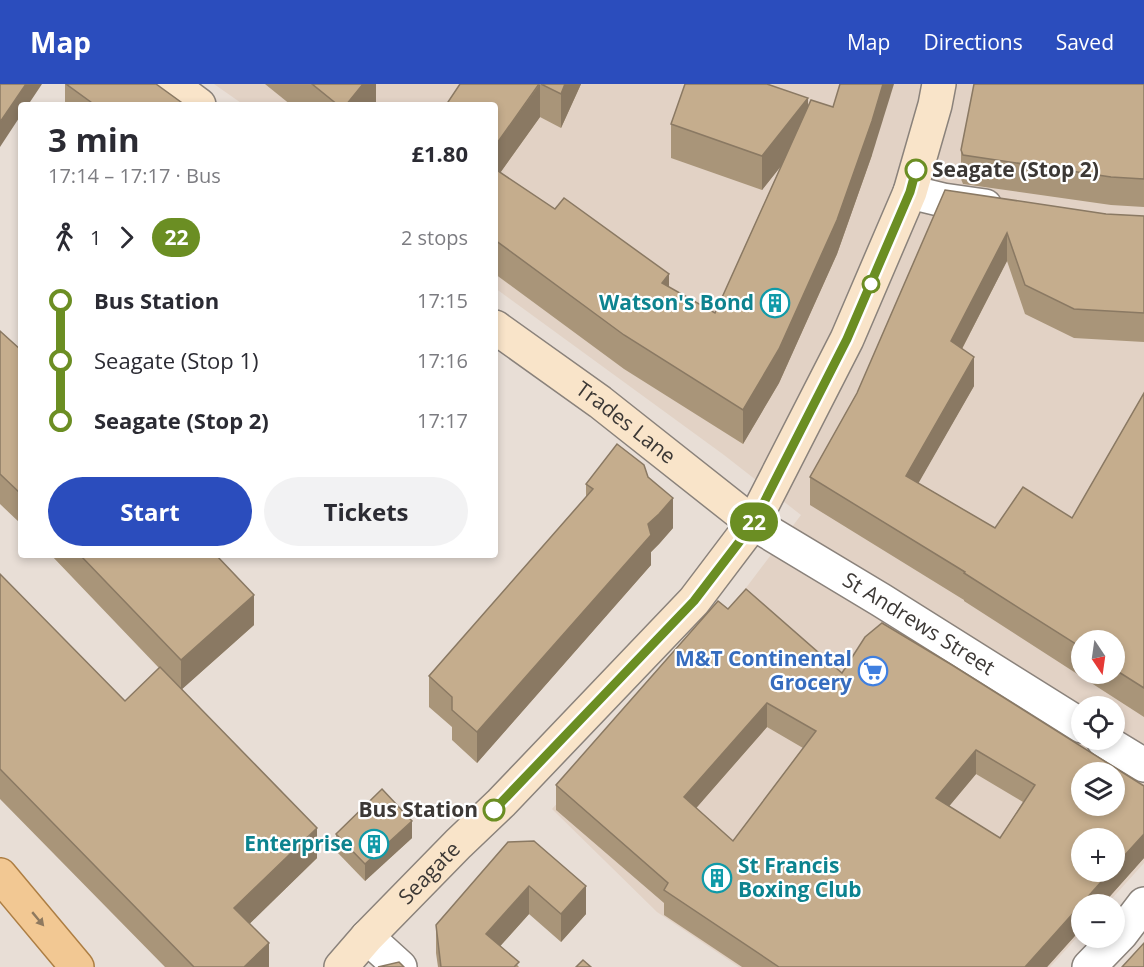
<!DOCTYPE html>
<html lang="en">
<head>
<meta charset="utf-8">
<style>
  :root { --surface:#fff; --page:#f2f2f3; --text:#2b2b33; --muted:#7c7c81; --accent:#2b4dbd }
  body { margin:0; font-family:"Open Sans",sans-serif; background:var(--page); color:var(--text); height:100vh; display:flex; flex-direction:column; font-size:22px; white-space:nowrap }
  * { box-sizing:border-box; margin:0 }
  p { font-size:20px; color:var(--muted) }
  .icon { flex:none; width:33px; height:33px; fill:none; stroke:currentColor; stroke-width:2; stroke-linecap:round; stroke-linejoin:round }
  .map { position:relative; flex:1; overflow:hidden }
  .sheet { position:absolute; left:18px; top:18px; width:480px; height:456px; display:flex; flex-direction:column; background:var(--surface); border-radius:6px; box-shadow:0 3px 9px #0003 }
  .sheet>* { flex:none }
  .badge { padding:0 12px; border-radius:20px; font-size:21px; line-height:39px }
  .needle { width:39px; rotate:167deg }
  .controls { position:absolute; left:1071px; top:546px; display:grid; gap:12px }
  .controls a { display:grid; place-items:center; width:54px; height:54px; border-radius:50%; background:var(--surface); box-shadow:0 3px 9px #0003; font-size:30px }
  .map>.badge { position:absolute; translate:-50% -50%; box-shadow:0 0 0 3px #fff }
  .legs { display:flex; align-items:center; gap:9px; height:66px; padding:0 30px; font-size:20px }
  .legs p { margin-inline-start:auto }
  .summary { display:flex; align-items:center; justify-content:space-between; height:102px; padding:0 30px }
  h1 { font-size:33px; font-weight:700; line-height:45px }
  .primary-button { display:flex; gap:12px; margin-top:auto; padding:12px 30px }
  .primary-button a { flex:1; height:69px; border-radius:36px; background:var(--accent); color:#fff; font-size:24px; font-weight:700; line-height:69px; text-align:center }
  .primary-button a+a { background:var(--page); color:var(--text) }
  ul { padding:0 30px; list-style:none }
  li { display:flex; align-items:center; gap:21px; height:60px; font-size:22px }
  li i { display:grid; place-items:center; width:9px; height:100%; margin:0 8px; background:currentColor }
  li i::after { content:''; width:15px; height:15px; margin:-8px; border:4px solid; border-radius:50%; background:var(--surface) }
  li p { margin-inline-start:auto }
  li:first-child i { background:linear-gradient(#0000 50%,currentColor 0) }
  li:last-child i { background:linear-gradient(currentColor 50%,#0000 0) }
  header { display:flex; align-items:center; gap:36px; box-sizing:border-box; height:84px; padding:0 30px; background:var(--accent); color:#fff }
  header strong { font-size:28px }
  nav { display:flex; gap:33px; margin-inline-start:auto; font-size:21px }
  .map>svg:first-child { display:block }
  .built { fill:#e2d2c5; fill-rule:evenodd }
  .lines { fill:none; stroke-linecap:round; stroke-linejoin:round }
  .street-casing { stroke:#8a827b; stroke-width:36 }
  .secondary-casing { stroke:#8a827b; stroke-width:36 }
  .primary-casing { stroke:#ad7e43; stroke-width:36 }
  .street { stroke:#fff; stroke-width:33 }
  .secondary { stroke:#f9e4c9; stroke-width:33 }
  .primary { stroke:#f2c893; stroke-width:33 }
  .wall { fill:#a99579; fill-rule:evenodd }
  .shaded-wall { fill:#8a7963 }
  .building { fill:#c5ad8d; stroke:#8a7963; stroke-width:1.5; fill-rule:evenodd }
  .oneway { fill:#8e795f }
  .line-1-casing { stroke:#fff; stroke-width:14 }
  .line-1 { stroke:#6b8e23; stroke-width:9 }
  .stop-1-dot { fill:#fff; stroke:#6b8e23; stroke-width:3 }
  .labels { text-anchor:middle; stroke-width:4.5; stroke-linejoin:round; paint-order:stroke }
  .stop-label { font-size:21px; font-weight:bold; fill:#3c3835; stroke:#fff; text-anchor:start }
  .culture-label { font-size:21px; font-weight:bold; fill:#0d838f; stroke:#fff; text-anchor:end }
  .street-label { font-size:21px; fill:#3c3835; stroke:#fff }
  .shop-label { font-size:21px; font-weight:bold; fill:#366cbe; stroke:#fff; text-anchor:end }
</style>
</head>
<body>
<header>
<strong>Map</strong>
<nav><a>Map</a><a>Directions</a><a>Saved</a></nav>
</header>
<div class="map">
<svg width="1144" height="883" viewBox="0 0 1144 883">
  <rect width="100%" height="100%" fill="#e8ded6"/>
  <path class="built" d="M214 0H1144V779L1107 820H1082L1081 849 1050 883H739L657 828 552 725 721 537 801 431 724 371 495 204V21H244ZM1082 556H1114V590H1082ZM1082 622H1114V656H1082ZM1082 688H1114V722H1082ZM1082 754H1114V788H1082Z"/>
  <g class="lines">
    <g class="street-casing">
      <g id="street">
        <path d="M910 108 943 116 985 122"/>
        <path id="s1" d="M753 439 881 516 1082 642"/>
        <path d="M1103 656 1144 681"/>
        <path d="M367 853 400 883"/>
        <path d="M1089 883 1121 850 1144 820"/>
      </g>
    </g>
    <g class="secondary-casing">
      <g id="secondary">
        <path d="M171 0 199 21"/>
        <path id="s2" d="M495 243 600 318 753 439"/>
        <path id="s3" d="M341 883 367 853 458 760 501 719 694 517 753 439 847 255 910 108 935 21 939 0"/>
      </g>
    </g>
    <g class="primary-casing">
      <path id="primary" d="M0 791 77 883"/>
    </g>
    <use href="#street" class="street"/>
    <use href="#secondary" class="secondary"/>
    <use href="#primary" class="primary"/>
  </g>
  <g class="wall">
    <path d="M65 0 185 21H65Z"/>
    <path d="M265 0H376V21H291Z"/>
    <path d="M460 0H581L561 44 540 33 500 89 669 203 715 229 781 82 762 106 671 74V40L808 23 872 71 837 170 779 299 743 360 624 285 495 190V21Z"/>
    <path d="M1144 0V123L1111 121 963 100 961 95V66Z"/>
    <path d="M945 106 1106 130 1144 132V258L1074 254 1025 230 1007 177 962 265 974 302 918 399 995 444 1072 434 1144 309V633L964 517V516L810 421V393L857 309ZM1082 556H1114V590H1082Z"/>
    <path d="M0 247 21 266V440L0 420Z"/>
    <path d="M586 400 673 444 659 460 651 468V481L477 679 452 656V643L429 623V592L586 413Z"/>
    <path d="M51 471H216L254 541 182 605 317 774 249 840 269 883H165L0 715V490L125 617 159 584Z"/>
    <path d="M842 589 1144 702V774L1103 820H1082V844L1047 883H742L664 831V819L556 726V701ZM767 643 803 664 733 757 696 724ZM976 690 1023 718 1000 754 949 722Z"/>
    <path d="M336 750 412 754 365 797 336 767Z"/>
    <path d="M508 758 586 830 561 858 529 830 500 862 519 883H438L436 869V841Z"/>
  </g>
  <g class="shaded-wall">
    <path d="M26 0H42L28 21H21V31L0 63V38Z"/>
    <path d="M362 0H376V21H346Z"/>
    <path d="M540 0V33L495 96V62Z"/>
    <path d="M565 0H581L561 44V10Z"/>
    <path d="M883 0H894L872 71 837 170 779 299 743 360V326Z"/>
    <path d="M808 14V48L762 106V72Z"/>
    <path d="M1007 149V177L951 286V257Z"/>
    <path d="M669 190V224L662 199Z"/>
    <path d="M974 273V302L906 421V392Z"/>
    <path d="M673 414V444L659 460 651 468V481L477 679V648L648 440Z"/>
    <path d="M254 511V541L181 606V576Z"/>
    <path d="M767 619V643L684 738V713Z"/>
    <path d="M976 666V690L936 738V714Z"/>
    <path d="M412 737V754L365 797V780Z"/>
    <path d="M317 744V774L234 855V824Z"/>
    <path d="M1144 750V774L1103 820H1082V844L1047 883H1025L1110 788H1114V783Z"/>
    <path d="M529 802V830L486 878V850Z"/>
    <path d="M586 802V830L561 858V830Z"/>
    <path d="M269 859V883H244Z"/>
  </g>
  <g class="building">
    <path d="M0 0H26L0 38Z"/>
    <path d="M66 0H156L185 21H95Z"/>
    <path d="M312 0H363L346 21H338Z"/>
    <path d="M460 0H539L495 62V21H446Z"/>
    <path d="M541 0H565L561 10Z"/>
    <path d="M685 0H767L808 14 762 72 671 40Z"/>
    <path d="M840 0H883L872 37 837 136 779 265 743 326 624 251 495 156V85L555 125 564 114 669 190 662 199 715 229 811 16 833 23Z"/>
    <path d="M974 0H1144V95L1111 93 963 71 961 66Z"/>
    <path d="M945 106 1106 130 1144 132V229L1074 225 1025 201 1007 149 951 257 974 273 906 392 995 444 1023 403 1072 434 1144 309V604L1114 585V556H1082V564L964 489 965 488 810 393 857 309Z"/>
    <path d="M0 247 21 266V410L0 390Z"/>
    <path d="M617 360 644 381 648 393 673 414 659 430 648 440 651 451 477 648 452 626V613L429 592 593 405 586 400Z"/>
    <path d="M80 471H216L254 511 181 576Z"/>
    <path d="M0 490 125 617 160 583 317 744 234 824 269 859 244 883H194L0 685Z"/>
    <path d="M746 505 842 589 865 553 882 539 952 581 1144 702V750L1114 783V754H1082V788H1110L1025 883H779L664 806 668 799 556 701 718 517 728 525ZM767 619 816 647 733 757 684 713ZM976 666 1035 701 1000 754 936 714ZM1082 688H1114V722H1082Z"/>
    <path d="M382 705 412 737 365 780 336 750Z"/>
    <path d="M534 757 586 802 561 830 529 802 486 850 519 878 514 883H441L436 841 508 758Z"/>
    <path d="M1144 859V883H1122Z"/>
    <path d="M583 876 591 883H576Z"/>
    <path d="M399 878 404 883H378Z"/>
  </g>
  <defs><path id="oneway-solid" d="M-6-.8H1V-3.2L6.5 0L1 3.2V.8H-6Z" transform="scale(1.5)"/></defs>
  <use class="oneway" href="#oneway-solid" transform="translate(38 835) rotate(50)"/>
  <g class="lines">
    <g class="line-1-casing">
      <path id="line-1" d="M494 726 694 517 753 440 847 255 910 108 916 86"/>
    </g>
    <use href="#line-1" class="line-1"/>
  </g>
  <defs>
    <g id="building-ring" transform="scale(1.5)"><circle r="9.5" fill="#fff" stroke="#0f9aa8" stroke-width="1.5"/><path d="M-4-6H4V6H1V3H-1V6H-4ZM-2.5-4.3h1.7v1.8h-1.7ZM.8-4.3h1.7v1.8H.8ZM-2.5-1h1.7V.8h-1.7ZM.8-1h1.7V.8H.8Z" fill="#0f9aa8"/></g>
    <g id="supermarket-ring" transform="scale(1.5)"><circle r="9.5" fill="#fff" stroke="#3f7fe0" stroke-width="1.5"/><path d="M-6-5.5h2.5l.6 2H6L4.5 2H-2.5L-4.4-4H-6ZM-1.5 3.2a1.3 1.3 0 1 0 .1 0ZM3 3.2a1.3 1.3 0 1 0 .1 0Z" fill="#3f7fe0"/></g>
  </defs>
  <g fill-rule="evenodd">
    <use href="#building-ring" x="775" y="219"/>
    <use href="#supermarket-ring" x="873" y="587"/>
    <use href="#building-ring" x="374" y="760"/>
    <use href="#building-ring" x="717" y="794"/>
  </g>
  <g class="stop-1-dot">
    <circle cx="916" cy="86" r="10"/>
    <circle cx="871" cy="200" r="8"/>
    <circle cx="494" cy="726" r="10"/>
  </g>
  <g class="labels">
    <g class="stop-label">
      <text x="932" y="93">Seagate (Stop 2)</text>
      <text x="478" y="733" text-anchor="end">Bus Station</text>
    </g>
    <g class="culture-label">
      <text x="754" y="226">Watson's Bond</text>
      <text x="353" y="767">Enterprise</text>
      <text x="738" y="789" text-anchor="start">St Francis<tspan x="738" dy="24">Boxing Club</tspan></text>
    </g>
    <g class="street-label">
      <text dy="7" stroke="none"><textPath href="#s2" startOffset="162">Trades Lane</textPath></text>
      <text dy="7" stroke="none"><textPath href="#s1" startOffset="194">St Andrews Street</textPath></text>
      <text dy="7" stroke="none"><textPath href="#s3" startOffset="129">Seagate</textPath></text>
    </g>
    <g class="shop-label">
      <text x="852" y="582">M&amp;T Continental<tspan x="852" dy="24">Grocery</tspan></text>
    </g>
  </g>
</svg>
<div class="controls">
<a><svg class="needle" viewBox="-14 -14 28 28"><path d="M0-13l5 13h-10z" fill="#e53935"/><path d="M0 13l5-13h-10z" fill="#7c7c81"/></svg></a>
<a><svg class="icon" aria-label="locate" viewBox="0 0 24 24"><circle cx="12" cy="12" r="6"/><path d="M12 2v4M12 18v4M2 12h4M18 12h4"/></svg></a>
<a><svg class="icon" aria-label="layers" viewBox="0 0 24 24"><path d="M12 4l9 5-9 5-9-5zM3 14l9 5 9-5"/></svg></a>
<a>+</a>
<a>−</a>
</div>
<b class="badge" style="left:754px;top:438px;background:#6b8e23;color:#fff">22</b>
<section class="sheet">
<div class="summary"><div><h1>3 min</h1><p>17:14 – 17:17 · Bus</p></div><b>£1.80</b></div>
<div class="legs"><svg class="icon" aria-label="walk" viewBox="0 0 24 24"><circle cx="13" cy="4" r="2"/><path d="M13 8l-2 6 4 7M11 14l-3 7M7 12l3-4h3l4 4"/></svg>1<svg class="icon" aria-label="forward" viewBox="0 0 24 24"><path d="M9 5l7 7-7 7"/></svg><b class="badge" style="background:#6b8e23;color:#fff">22</b><p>2 stops</p></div>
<ul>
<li><i style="color:#6b8e23"></i><b>Bus Station</b><p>17:15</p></li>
<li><i style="color:#6b8e23"></i><span>Seagate (Stop 1)</span><p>17:16</p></li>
<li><i style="color:#6b8e23"></i><b>Seagate (Stop 2)</b><p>17:17</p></li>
</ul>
<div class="primary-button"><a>Start</a><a>Tickets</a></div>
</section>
</div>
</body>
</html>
